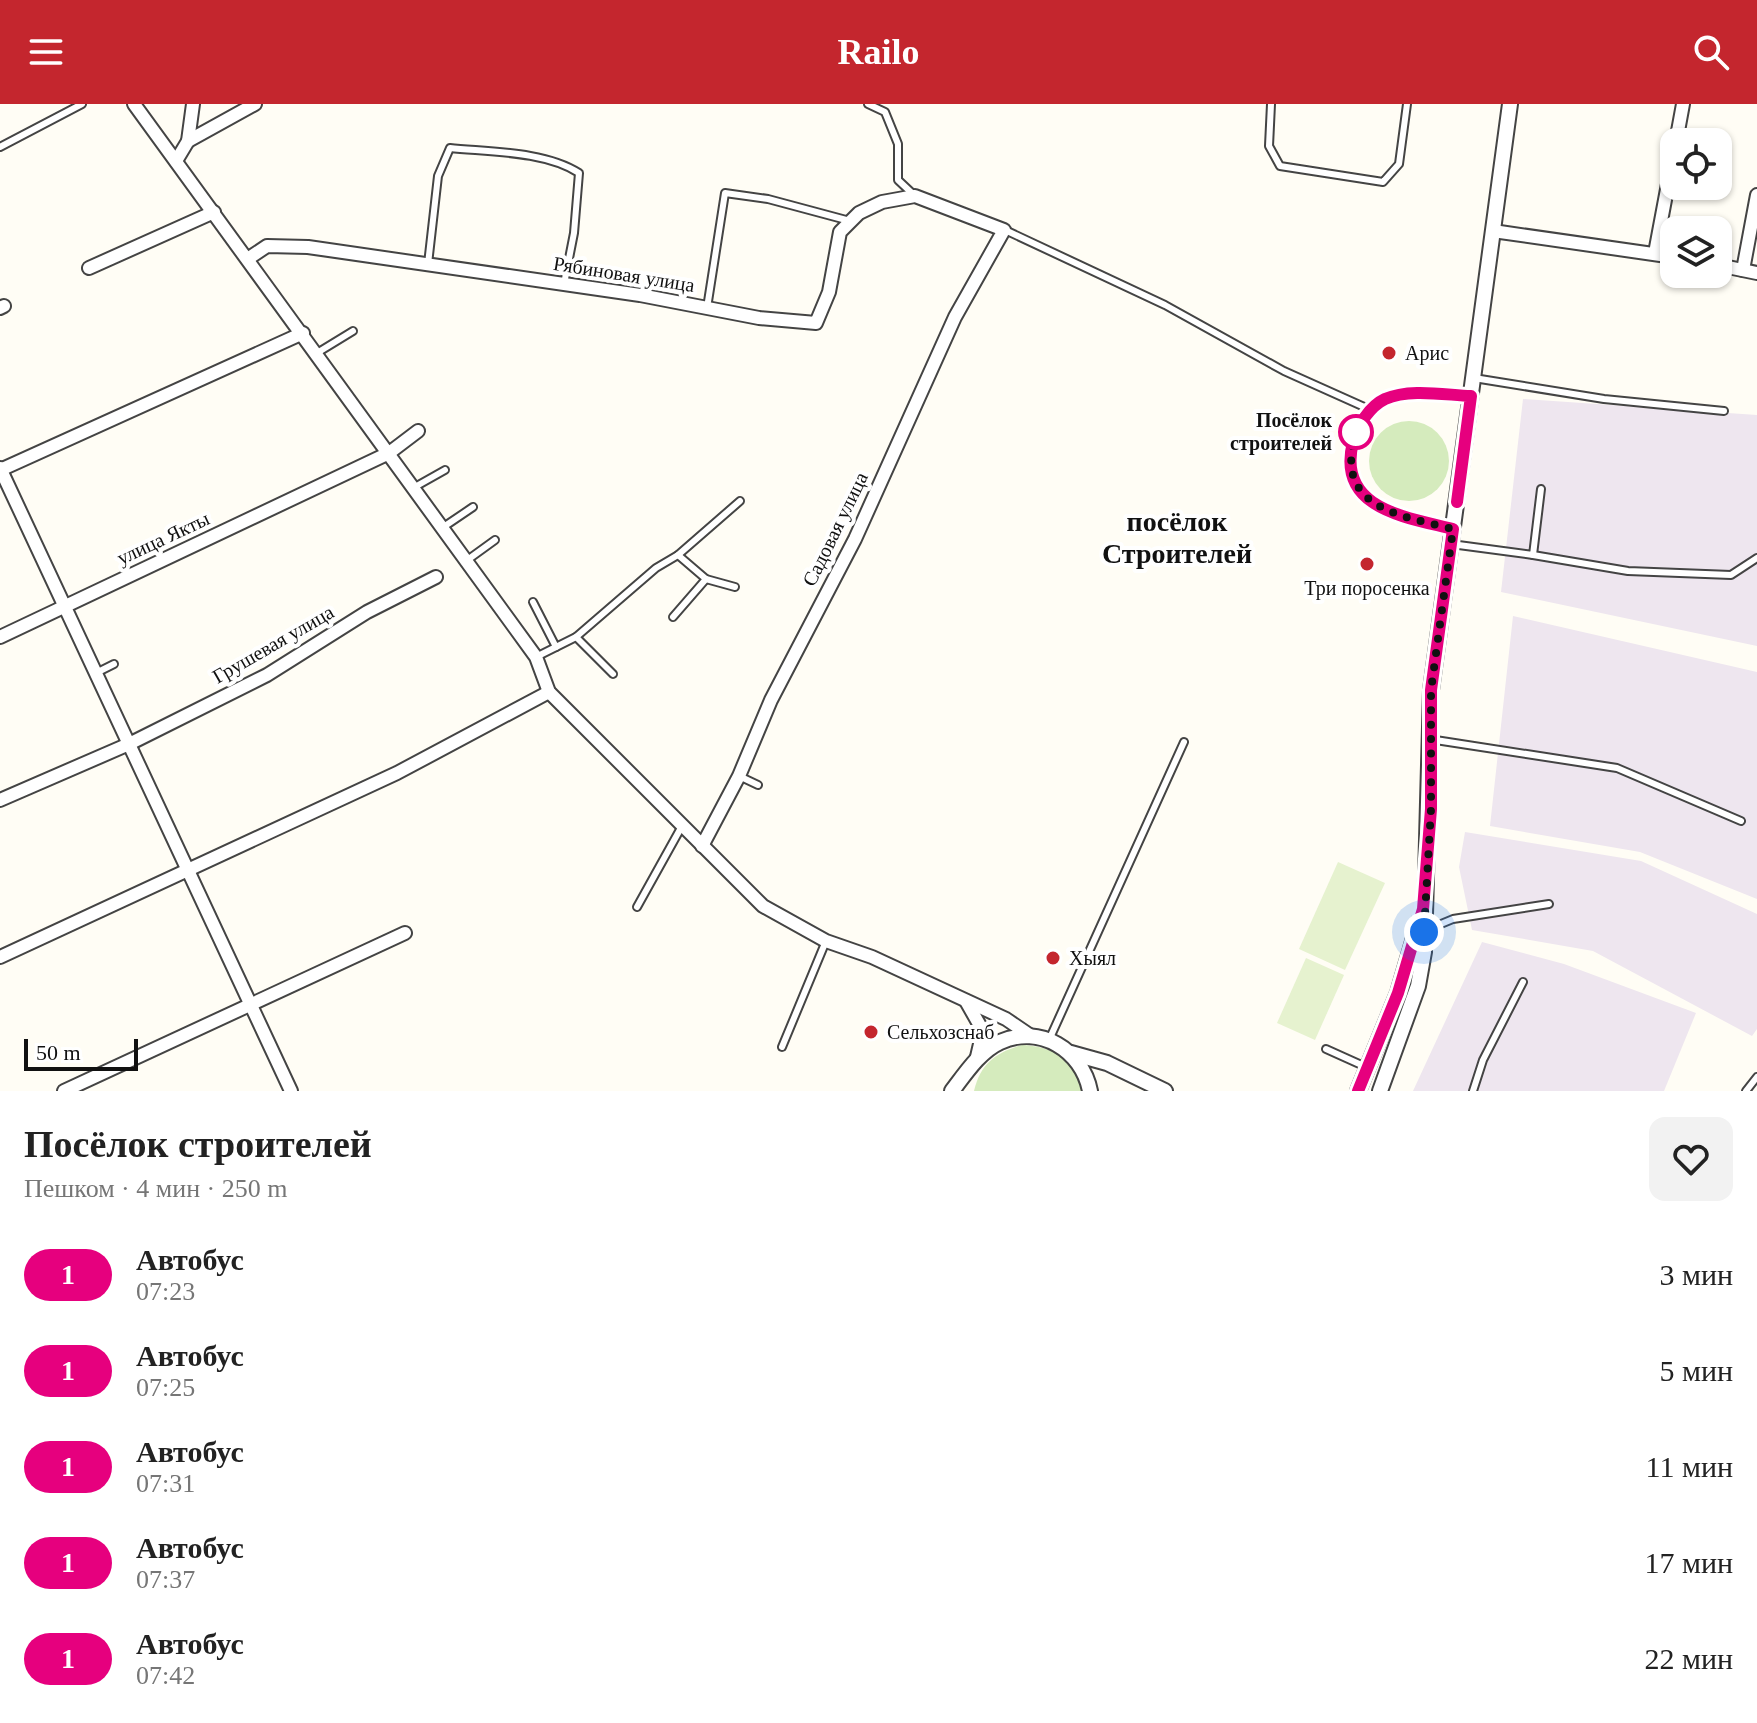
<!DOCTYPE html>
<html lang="ru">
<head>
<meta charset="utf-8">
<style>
  :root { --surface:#fff; --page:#f2f2f2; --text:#222; --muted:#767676; --accent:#c4262e }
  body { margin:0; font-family:Georgia,serif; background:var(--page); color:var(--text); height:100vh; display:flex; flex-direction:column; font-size:30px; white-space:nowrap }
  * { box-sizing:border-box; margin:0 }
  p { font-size:26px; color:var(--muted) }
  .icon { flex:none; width:44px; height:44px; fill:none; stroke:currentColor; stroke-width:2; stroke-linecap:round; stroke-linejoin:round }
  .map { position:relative; height:987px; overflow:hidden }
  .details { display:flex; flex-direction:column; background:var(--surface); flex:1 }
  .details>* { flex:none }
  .badge { padding:0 16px; border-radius:26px; font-size:28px; line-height:52px }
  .fabs { position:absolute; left:1660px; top:24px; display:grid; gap:16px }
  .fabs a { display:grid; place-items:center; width:72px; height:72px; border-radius:16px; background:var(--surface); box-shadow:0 2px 6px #0004; font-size:40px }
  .scale { position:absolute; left:24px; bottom:20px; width:114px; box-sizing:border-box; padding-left:8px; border:4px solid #111; border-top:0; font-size:22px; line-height:28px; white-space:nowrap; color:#111; -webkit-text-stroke:6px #fff; paint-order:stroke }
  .you { position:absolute; width:40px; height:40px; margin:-20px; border:6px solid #fff; border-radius:50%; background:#1a73e8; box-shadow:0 0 0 12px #1a73e833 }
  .map>.badge { position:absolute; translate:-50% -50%; box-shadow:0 0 0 4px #fff }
  .round { display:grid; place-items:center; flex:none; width:84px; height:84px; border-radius:16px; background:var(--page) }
  .overview { display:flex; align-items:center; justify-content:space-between; height:136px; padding:0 24px }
  h1 { font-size:38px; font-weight:700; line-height:60px }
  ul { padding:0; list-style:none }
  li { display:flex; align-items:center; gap:24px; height:96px; padding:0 24px }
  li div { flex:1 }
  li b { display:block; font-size:30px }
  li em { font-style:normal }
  li .badge { min-width:88px; font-weight:700; text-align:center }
  header { display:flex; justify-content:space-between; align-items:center; height:104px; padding:0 24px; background:var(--accent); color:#fff; font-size:36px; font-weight:700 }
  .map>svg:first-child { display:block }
  .industrial { fill:#eee6ef }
  .green { fill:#d5ebbd }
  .pitch { fill:#e6f2cf }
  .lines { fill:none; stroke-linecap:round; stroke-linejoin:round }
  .service-casing { stroke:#444; stroke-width:10 }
  .minor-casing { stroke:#444; stroke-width:16 }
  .tertiary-casing { stroke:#444; stroke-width:18 }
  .service { stroke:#fff; stroke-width:6 }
  .minor { stroke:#fff; stroke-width:12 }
  .tertiary { stroke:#fff; stroke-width:14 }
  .line-casing { stroke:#fff; stroke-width:18 }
  .line { stroke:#e6007e; stroke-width:12 }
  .walk { stroke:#111; stroke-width:8; stroke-dasharray:0 14.4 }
  .poi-dot { fill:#c4262e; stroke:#fff; stroke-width:3 }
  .stop-dot { fill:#fff; stroke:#e6007e; stroke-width:4 }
  .labels { text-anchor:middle; stroke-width:8; stroke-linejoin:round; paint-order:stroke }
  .street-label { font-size:20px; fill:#111; stroke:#fff }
  .poi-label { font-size:20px; fill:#111; stroke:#fff; text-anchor:start }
  .stop-label { font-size:20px; font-weight:bold; fill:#111; stroke:#fff; text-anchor:end }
  .district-label { font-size:28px; font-weight:bold; fill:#111; stroke:#fff }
</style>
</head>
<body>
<header><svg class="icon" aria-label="menu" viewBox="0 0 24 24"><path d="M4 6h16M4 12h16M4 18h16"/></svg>Railo<svg class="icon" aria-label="search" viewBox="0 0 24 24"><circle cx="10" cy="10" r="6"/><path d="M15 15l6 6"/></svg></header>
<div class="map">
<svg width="1757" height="987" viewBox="0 0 1757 987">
  <rect width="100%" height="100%" fill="#fffdf5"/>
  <g class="industrial">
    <path d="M1523 295 1757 311V542L1501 488Z"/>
    <path d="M1513 512 1757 568V795L1640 748 1490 722Z"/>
    <path d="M1465 728 1641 757 1757 810V925L1752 932 1593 847 1472 826 1459 763Z"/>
    <path d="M1482 838 1564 860 1696 909 1664 987H1413Z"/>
  </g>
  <g class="green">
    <circle cx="1409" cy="357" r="40"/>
    <path d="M1022 941C1050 942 1079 955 1082 987H974C980 960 996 948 1022 941Z"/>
  </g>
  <g class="pitch">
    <path d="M1338 758 1385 779 1345 866 1299 845Z"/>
    <path d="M1306 854 1344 871 1315 936 1277 919Z"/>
  </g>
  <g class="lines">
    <g class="service-casing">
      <g id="service">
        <path d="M868 0 885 8 898 40V76L915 92"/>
        <path d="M1271 0 1269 42 1280 62 1383 78 1399 60 1407 0"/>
        <path d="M0 43 82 0"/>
        <path d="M1005 126 1165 201 1284 267 1371 306"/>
        <path d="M428 160 438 72 450 44C489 48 545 47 579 69L574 129 564 180"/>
        <path d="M707 204 725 89 768 95 850 117"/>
        <path d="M317 249 353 227"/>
        <path d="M1474 274 1604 295 1724 307"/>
        <path d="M413 384 445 366"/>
        <path d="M442 424 473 403"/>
        <path d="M1453 425C1406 413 1336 405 1353 338 1357 322 1369 302 1385 295 1410 285 1445 291 1471 292"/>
        <path d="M1451 440 1533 451 1541 385"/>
        <path d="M678 451 740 397"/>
        <path d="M1533 451 1628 467 1731 471 1757 454"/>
        <path d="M466 457 495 436"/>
        <path d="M706 475 735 483"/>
        <path d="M533 498 556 543"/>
        <path d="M576 533 613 570"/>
        <path d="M536 553 576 533 656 464 678 451 706 475 673 513"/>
        <path d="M96 569 114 560"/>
        <path d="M1429 635 1617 664 1741 717"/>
        <path d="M739 672 758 681"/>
        <path d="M637 803 682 722"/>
        <path d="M1424 827 1453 815 1549 800"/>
        <path d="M1049 936 1184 638"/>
        <path d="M782 943 826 837"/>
        <path d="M1326 945 1366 963"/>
        <path d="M1473 987 1483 956 1523 878"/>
        <path d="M1746 987 1757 973"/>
      </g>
    </g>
    <g class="minor-casing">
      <g id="minor">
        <path d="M134 0 536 553 549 588 763 802 826 837 872 853 1006 915 1031 932"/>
        <path d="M188 37 255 0"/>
        <path d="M1676 38 1683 0"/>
        <path d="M176 57 188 37 193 0"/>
        <path d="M1493 127 1674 153"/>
        <path d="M1655 149 1674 48"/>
        <path d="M249 154 267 142 308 143 640 191 759 214 816 219 829 188 840 128 859 109 882 98 915 92 1004 126 955 213 855 435 771 596 739 672 702 742"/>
        <path d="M1718 161 1757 169"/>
        <path d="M89 164 214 108"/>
        <path d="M1743 166 1757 91"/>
        <path d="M0 204 4 202"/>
        <path d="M0 364 291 987"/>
        <path d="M0 366 303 229"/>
        <path d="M0 533 389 349 418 327"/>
        <path d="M0 696 129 640 267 571 367 508 436 473"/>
        <path d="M0 853 397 669 549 588"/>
        <path d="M966 897 983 927 976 957"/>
        <path d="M64 987 405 829"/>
      </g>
    </g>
    <g class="tertiary-casing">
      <g id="tertiary">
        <path d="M1071 949 1107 959 1165 987"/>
        <path d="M952 987C965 970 980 947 1000 938 1040 920 1082 946 1090 987"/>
        <path d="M1358 987 1398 889 1419 817"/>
        <path d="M1380 987 1418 882 1424 848 1431 586 1510 0"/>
      </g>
    </g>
    <use href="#service" class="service"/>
    <use href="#minor" class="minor"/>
    <use href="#tertiary" class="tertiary"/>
  </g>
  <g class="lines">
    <g class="line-casing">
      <path id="line" d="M1358 987 1398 889 1423 805 1431 705V586L1453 425C1406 413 1336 405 1353 338 1357 322 1370 302 1385 295 1410 284 1445 291 1471 292L1457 398"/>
    </g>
    <use href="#line" class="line"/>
    <path class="walk" d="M1356 328C1333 403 1397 411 1453 425L1431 586V705L1424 828"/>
  </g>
  <g class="poi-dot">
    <circle cx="1389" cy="249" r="8"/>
    <circle cx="1367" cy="460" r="8"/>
    <circle cx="1053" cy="854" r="8"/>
    <circle cx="871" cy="928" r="8"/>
  </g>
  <circle class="stop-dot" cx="1356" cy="328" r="16"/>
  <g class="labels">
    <g class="street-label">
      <text transform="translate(624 170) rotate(9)" y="7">Рябиновая улица</text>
      <text transform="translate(835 425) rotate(-64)" y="7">Садовая улица</text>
      <text transform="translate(163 434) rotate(-25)" y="7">улица Якты</text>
      <text transform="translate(273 540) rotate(-30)" y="7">Грушевая улица</text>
    </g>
    <g class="poi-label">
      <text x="1405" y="256">Арис</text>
      <text x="1367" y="491" text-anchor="middle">Три поросенка</text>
      <text x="1069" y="861">Хыял</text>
      <text x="887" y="935">Сельхозснаб</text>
    </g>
    <g class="stop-label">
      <text x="1332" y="323">Посёлок<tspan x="1332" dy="23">строителей</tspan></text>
    </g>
    <g class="district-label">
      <text x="1177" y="427">посёлок<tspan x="1177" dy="32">Строителей</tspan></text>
    </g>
  </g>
</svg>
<div class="fabs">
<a><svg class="icon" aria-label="locate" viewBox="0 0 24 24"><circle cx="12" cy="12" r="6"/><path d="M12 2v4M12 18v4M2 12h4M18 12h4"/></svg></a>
<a><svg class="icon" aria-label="layers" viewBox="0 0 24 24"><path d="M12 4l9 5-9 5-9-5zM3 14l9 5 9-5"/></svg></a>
</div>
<div class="scale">50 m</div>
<div class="you" style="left:1424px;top:828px"></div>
</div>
<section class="details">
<div class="overview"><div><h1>Посёлок строителей</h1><p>Пешком · 4 мин · 250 m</p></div><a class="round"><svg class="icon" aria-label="heart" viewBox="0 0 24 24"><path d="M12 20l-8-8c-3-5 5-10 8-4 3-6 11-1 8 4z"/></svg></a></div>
<ul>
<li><span class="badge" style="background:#e6007e;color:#fff">1</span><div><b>Автобус</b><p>07:23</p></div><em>3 мин</em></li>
<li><span class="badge" style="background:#e6007e;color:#fff">1</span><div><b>Автобус</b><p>07:25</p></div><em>5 мин</em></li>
<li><span class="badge" style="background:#e6007e;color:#fff">1</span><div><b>Автобус</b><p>07:31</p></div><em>11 мин</em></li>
<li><span class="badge" style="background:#e6007e;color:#fff">1</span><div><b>Автобус</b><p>07:37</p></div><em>17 мин</em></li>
<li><span class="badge" style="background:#e6007e;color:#fff">1</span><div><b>Автобус</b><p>07:42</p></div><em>22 мин</em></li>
</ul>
</section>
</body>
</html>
